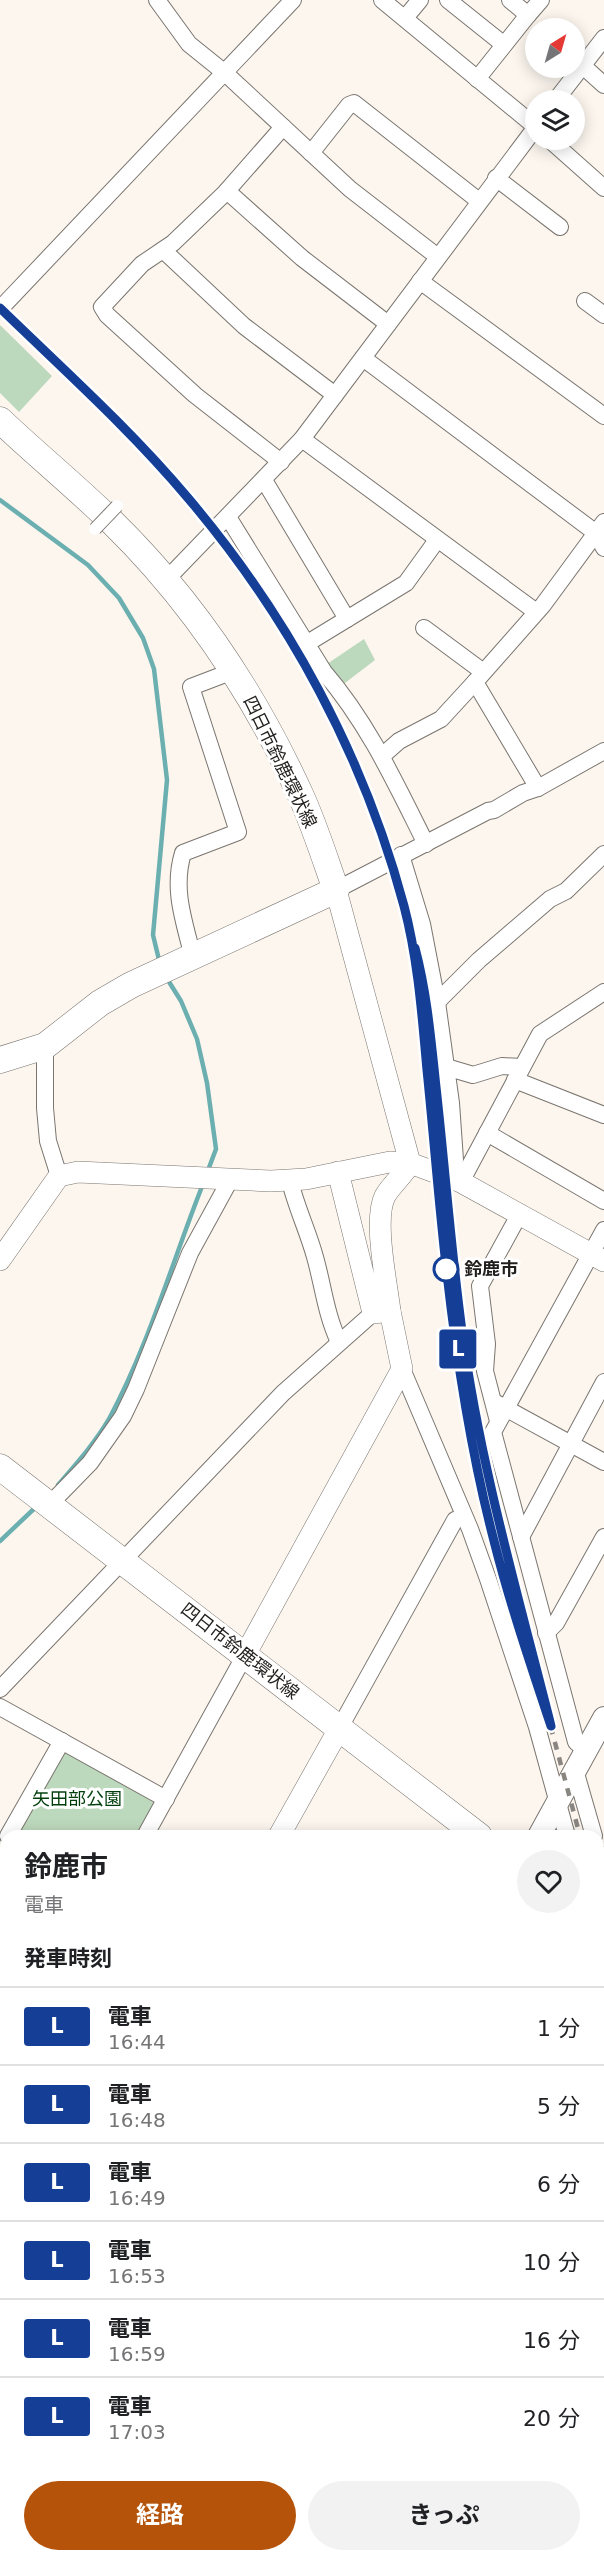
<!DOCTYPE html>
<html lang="ja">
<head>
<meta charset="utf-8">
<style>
  :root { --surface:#fff; --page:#f2f2f2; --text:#202124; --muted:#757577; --line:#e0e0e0; --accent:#b45309 }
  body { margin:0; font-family:"DejaVu Sans","Noto Sans JP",sans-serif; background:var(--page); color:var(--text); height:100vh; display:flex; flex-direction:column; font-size:22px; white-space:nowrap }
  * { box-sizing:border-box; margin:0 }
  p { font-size:20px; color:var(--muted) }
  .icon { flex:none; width:33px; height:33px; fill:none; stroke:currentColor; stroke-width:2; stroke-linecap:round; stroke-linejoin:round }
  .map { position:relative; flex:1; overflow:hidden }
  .details { position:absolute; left:0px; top:1830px; width:604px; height:732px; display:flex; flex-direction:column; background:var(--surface); border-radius:18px 18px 0 0; box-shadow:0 3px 15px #0003 }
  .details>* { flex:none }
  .badge { padding:0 12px; border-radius:4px; font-size:21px; line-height:39px }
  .needle { width:39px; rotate:37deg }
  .controls { position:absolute; left:525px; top:18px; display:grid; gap:12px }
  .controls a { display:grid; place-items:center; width:60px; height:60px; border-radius:50%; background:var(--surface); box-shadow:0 3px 15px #0003; font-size:30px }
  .map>.badge { position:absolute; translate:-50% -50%; box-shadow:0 0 0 3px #fff }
  h2 { padding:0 24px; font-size:22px; line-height:54px }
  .round { display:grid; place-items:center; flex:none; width:63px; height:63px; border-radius:32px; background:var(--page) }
  .headline { display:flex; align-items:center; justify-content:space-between; height:102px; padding:0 24px }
  h1 { font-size:28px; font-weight:700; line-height:45px }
  .cta { display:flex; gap:12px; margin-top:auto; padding:12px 24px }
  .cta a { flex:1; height:69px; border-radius:36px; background:var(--accent); color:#fff; font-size:24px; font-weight:700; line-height:69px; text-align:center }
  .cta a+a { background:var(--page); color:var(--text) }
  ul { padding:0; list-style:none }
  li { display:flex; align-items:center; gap:18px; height:78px; padding:0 24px; border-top:2px solid var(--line) }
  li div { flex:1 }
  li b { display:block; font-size:22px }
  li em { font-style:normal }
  li .badge { min-width:66px; font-weight:700; text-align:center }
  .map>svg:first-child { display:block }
  .green { fill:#bdd9bd }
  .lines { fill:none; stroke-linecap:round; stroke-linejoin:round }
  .stream { stroke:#6cafb0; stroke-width:4.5 }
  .minor-casing { stroke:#7a756f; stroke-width:18 }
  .tertiary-casing { stroke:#7a756f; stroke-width:22 }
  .secondary-casing { stroke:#7a756f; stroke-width:24 }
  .primary-casing { stroke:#7a756f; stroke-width:27 }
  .minor { stroke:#fff; stroke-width:16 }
  .tertiary { stroke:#fff; stroke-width:21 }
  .secondary { stroke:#fff; stroke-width:22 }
  .primary { stroke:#fff; stroke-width:26 }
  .rail { stroke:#898581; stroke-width:4.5; stroke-dasharray:8 8; stroke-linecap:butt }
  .pedestrian-bridge-casing { stroke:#7a756f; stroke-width:14; stroke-linecap:butt }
  .pedestrian-bridge { stroke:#fff; stroke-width:12 }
  .line-casing { stroke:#fff; stroke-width:14 }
  .line { stroke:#153f97; stroke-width:9 }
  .stop-dot { fill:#fff; stroke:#153f97; stroke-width:3 }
  .labels { text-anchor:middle; stroke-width:6; stroke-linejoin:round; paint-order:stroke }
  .street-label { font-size:18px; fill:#211f1d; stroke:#fff }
  .stop-label { font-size:18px; font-weight:bold; fill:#211f1d; stroke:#fff; text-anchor:start }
  .park-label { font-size:18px; fill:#013e0b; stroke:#fff }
</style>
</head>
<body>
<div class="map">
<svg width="604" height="2562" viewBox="0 0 604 2562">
  <rect width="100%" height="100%" fill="#fcf6ef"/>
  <g class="green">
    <path d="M0 325 52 376 19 412 0 393Z"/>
    <path d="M364 639 375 660 341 686 324 666Z"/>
    <path d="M67 1752 153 1799 155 1805 138 1836H13L60 1753Z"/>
    <path d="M0 2321 6 2340V2409L0 2410Z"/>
  </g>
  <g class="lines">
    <g class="stream">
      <path d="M0 500 88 565 119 598 143 638 154 669 167 780 153 935 160 964"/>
      <path d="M166 977 181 1001 197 1039 207 1083 216 1149 207 1173"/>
      <path d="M58 1485C76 1464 95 1443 109 1419 149 1345 172 1262 203 1184"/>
      <path d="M0 1541 37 1506"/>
    </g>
    <g class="minor-casing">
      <g id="minor">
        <path d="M157 0 189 44 225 73 350 189 438 257"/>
        <path d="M382 0 536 127"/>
        <path d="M448 0 503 44"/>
        <path d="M528 15 541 0"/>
        <path d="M405 18 420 0"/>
        <path d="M583 66 604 85"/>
        <path d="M477 79 528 15 510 0"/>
        <path d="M556 100 604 38"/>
        <path d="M550 140 604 188"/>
        <path d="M311 153 349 105 354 103 479 201"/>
        <path d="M496 178 560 227"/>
        <path d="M227 191 302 258 388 324"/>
        <path d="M163 250 244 326 335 395"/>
        <path d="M420 281 604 416"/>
        <path d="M585 301 604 315"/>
        <path d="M0 309 293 0"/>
        <path d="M363 358 596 533 604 548"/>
        <path d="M302 439 535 611"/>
        <path d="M281 462 195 395 107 315 102 307 142 264 173 243 225 193 283 127"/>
        <path d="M264 480 347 619"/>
        <path d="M228 517 324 672C368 723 396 784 426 844"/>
        <path d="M165 581 302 439 536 127"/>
        <path d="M424 628 482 671"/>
        <path d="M306 644 406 583 437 540"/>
        <path d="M382 756 399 741 441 719 475 682"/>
        <path d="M538 788 475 682 543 605 604 522"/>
        <path d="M401 855 422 924 437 1002 451 1103 455 1160 452 1178"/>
        <path d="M336 890 488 811 494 810 523 793 538 788 604 751"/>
        <path d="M193 957C184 921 172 889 183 853L238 832 191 687 233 671"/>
        <path d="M437 1002 479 960 550 899 566 891 604 854"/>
        <path d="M45 1046V1108L48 1141 59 1176"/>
        <path d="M446 1067 473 1075 502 1066 522 1067"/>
        <path d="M515 1080 604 1115"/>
        <path d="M487 1133 604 1201"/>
        <path d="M290 1181C296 1207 308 1231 315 1257 323 1285 326 1315 339 1342"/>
        <path d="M461 1182 540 1034 604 992"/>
        <path d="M402 1369 470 1529 488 1579 537 1727 567 1836"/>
        <path d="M496 1403 604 1462"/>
        <path d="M498 1421 485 1371 487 1344 480 1286 519 1215"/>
        <path d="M50 1504 90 1463 123 1416 136 1389 190 1253 230 1180"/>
        <path d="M521 1537 604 1382"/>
        <path d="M546 1633 556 1623 604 1537"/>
        <path d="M0 1689 283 1393 373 1313"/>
        <path d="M0 1707 166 1799"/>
        <path d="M339 1729 455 1520 463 1517"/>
        <path d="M586 1750 576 1742 493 1432 604 1230"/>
        <path d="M575 1770 594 1836"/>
        <path d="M8 1836 62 1741"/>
        <path d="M145 1836 245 1655"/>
        <path d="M598 1853 604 1873"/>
        <path d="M598 1961 604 1983"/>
        <path d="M598 2015 604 2005"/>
        <path d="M0 2069 6 2066"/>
        <path d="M0 2119 6 2138"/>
        <path d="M598 2190 604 2197"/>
        <path d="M598 2233 604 2223"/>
        <path d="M598 2322 604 2336"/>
        <path d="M598 2440 604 2437"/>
        <path d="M598 2512 604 2523"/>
        <path d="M0 2535 6 2532"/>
        <path d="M296 2562 299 2556"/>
        <path d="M414 2562 418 2556"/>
      </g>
    </g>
    <g class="tertiary-casing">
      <g id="tertiary">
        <path d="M336 890 410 1163C403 1176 392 1184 385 1196 373 1220 387 1284 390 1311L373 1313 338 1172"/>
        <path d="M0 1260 59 1176 78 1172 271 1181 306 1179 390 1162 410 1163 461 1182 604 1261"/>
        <path d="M245 1655 402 1369 390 1311"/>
        <path d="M279 1836 339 1729"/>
        <path d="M0 2304 6 2300"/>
      </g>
    </g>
    <g class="secondary-casing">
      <path id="secondary" d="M539 1836 604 1718"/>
    </g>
    <g class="primary-casing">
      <g id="primary">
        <path d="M0 420C36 454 75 486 111 521 191 599 255 695 301 796 315 827 325 859 336 890L131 985 100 1003 45 1046 0 1060"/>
        <path d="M0 1467 479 1836"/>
        <path d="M140 2562 143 2556"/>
      </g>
    </g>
    <use href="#minor" class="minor"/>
    <use href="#tertiary" class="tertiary"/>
    <use href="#secondary" class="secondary"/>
    <use href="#primary" class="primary"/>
    <g class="rail">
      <path d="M0 308C109 413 221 518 298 651 352 745 401 867 421 974 444 1093 444 1215 462 1335 488 1504 536 1670 580 1836"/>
      <path d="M598 1906 604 1926"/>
    </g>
    <g class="pedestrian-bridge-casing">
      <path id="pedestrian-bridge" d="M95 529 117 506"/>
    </g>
    <use href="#pedestrian-bridge" class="pedestrian-bridge"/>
  </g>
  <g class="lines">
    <g class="line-casing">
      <path id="line" d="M0 308C64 370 131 430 188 498 289 617 364 756 404 906 418 959 422 1015 427 1070 434 1138 439 1206 447 1274 457 1362 471 1452 493 1537 509 1601 530 1663 551 1726 518 1595 480 1465 462 1331 451 1250 445 1168 436 1087 431 1040 427 993 415 948"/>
    </g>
    <use href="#line" class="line"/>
  </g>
  <circle class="stop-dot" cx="446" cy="1269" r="12"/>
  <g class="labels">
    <g class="street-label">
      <text transform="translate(280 762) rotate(64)" y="6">四日市鈴鹿環状線</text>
      <text transform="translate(240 1651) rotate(38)" y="6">四日市鈴鹿環状線</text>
    </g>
    <g class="stop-label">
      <text x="464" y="1275">鈴鹿市</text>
    </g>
    <g class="park-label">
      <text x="77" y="1805">矢田部公園</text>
    </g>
  </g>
</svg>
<div class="controls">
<a><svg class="needle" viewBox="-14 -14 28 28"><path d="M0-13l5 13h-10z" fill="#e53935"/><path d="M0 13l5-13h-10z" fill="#757577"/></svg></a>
<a><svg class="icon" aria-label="layers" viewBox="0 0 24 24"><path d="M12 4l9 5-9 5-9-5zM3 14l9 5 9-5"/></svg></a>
</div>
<b class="badge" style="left:458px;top:1349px;background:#153f97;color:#fff">L</b>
<section class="details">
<div class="headline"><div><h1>鈴鹿市</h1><p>電車</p></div><a class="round"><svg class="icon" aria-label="heart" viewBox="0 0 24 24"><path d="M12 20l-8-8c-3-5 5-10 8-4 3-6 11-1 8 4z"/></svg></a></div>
<h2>発車時刻</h2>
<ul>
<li><span class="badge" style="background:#153f97;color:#fff">L</span><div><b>電車</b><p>16:44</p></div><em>1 分</em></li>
<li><span class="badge" style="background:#153f97;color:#fff">L</span><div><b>電車</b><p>16:48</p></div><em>5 分</em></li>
<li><span class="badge" style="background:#153f97;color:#fff">L</span><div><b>電車</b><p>16:49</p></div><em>6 分</em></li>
<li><span class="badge" style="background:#153f97;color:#fff">L</span><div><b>電車</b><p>16:53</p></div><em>10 分</em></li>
<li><span class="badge" style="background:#153f97;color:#fff">L</span><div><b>電車</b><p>16:59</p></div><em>16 分</em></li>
<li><span class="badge" style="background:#153f97;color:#fff">L</span><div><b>電車</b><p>17:03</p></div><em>20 分</em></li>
</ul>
<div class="cta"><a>経路</a><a>きっぷ</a></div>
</section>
</div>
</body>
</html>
